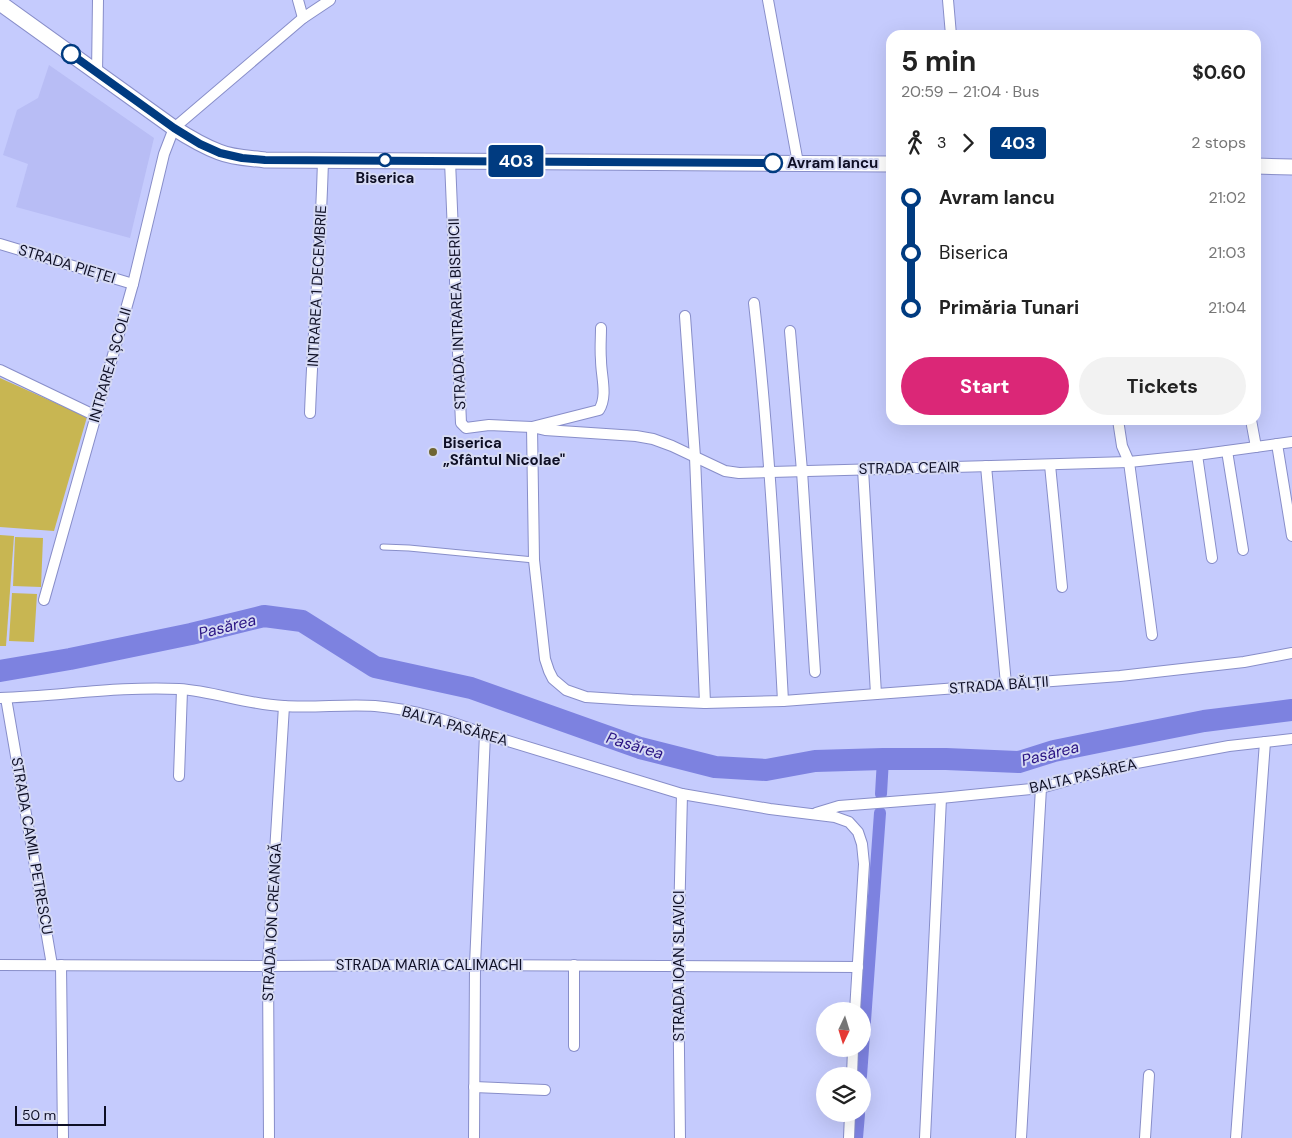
<!DOCTYPE html>
<html lang="en">
<head>
<meta charset="utf-8">
<style>
  :root { --surface:#fff; --page:#f2f2f2; --text:#222; --muted:#767676; --accent:#db2777 }
  body { margin:0; font-family:"DM Sans",sans-serif; background:var(--page); color:var(--text); height:100vh; display:flex; flex-direction:column; font-size:19px; white-space:nowrap }
  * { box-sizing:border-box; margin:0 }
  p { font-size:16px; color:var(--muted) }
  .icon { flex:none; width:28px; height:28px; fill:none; stroke:currentColor; stroke-width:2; stroke-linecap:round; stroke-linejoin:round }
  .map { position:relative; flex:1; overflow:hidden }
  .panel { position:absolute; left:886px; top:30px; width:375px; height:395px; display:flex; flex-direction:column; background:var(--surface); border-radius:15px; box-shadow:0 5px 20px #0002 }
  .panel>* { flex:none }
  .badge { padding:0 10px; border-radius:4px; font-size:18px; line-height:32px }
  .needle { width:32px; rotate:184deg }
  .controls { position:absolute; left:816px; top:1002px; display:grid; gap:10px }
  .controls a { display:grid; place-items:center; width:55px; height:55px; border-radius:50%; background:var(--surface); box-shadow:0 5px 20px #0002; font-size:25px }
  .scale { position:absolute; left:15px; bottom:12px; width:91px; box-sizing:border-box; padding-left:5px; border:2px solid #0e0f25; border-top:0; font-size:14px; line-height:18px; white-space:nowrap; color:#0e0f25; -webkit-text-stroke:4px #d6daf4; paint-order:stroke }
  .map>.badge { position:absolute; translate:-50% -50%; box-shadow:0 0 0 2px #fff }
  .legs { display:flex; align-items:center; gap:8px; height:55px; padding:0 15px; font-size:16px }
  .legs p { margin-inline-start:auto }
  .summary { display:flex; align-items:center; justify-content:space-between; height:85px; padding:0 15px }
  h1 { font-size:28px; font-weight:700; line-height:38px }
  .primary-button { display:flex; gap:10px; margin-top:auto; padding:10px 15px }
  .primary-button a { flex:1; height:58px; border-radius:30px; background:var(--accent); color:#fff; font-size:20px; font-weight:700; line-height:58px; text-align:center }
  .primary-button a+a { background:var(--page); color:var(--text) }
  ul { padding:0 15px; list-style:none }
  li { display:flex; align-items:center; gap:18px; height:55px; font-size:19px }
  li i { display:grid; place-items:center; width:8px; height:100%; margin:0 6px; background:currentColor }
  li i::after { content:''; width:12px; height:12px; margin:-6px; border:4px solid; border-radius:50%; background:var(--surface) }
  li p { margin-inline-start:auto }
  li:first-child i { background:linear-gradient(#0000 50%,currentColor 0) }
  li:last-child i { background:linear-gradient(currentColor 50%,#0000 0) }
  .map>svg:first-child { display:block }
  .built { fill:#b8bdf5 }
  .green { fill:#c8b652 }
  .lines { fill:none; stroke-linecap:round; stroke-linejoin:round }
  .canal { stroke:#7d82e0; stroke-width:12 }
  .river { stroke:#7d82e0; stroke-width:22 }
  .lane-casing { stroke:#888ec9; stroke-width:7 }
  .street-casing { stroke:#888ec9; stroke-width:12 }
  .secondary-casing { stroke:#888ec9; stroke-width:17 }
  .lane { stroke:#fff; stroke-width:5 }
  .street { stroke:#fff; stroke-width:10 }
  .secondary { stroke:#fff; stroke-width:15 }
  .line-1-casing { stroke:#fff; stroke-width:11 }
  .line-1 { stroke:#003b80; stroke-width:8 }
  .stop-1-dot { fill:#fff; stroke:#003b80; stroke-width:2.5 }
  .poi-dot { fill:#6f6532; stroke:#d6daf4; stroke-width:2 }
  .labels { text-anchor:middle; stroke-width:4; stroke-linejoin:round; paint-order:stroke }
  .stop-label { font-size:15px; font-weight:bold; fill:#0e0f25; stroke:#d6daf4; text-anchor:start }
  .street-label { font-size:15px; fill:#0e0f25; stroke:#d6daf4 }
  .poi-label { font-size:15px; font-weight:bold; fill:#0e0f25; stroke:#d6daf4; text-anchor:start }
  .water-label { font-size:16px; font-style:italic; fill:#291383; stroke:#d6daf4 }
</style>
</head>
<body>
<div class="map">
<svg width="1292" height="1138" viewBox="0 0 1292 1138">
  <rect width="100%" height="100%" fill="#c5cbfd"/>
  <path class="built" d="M49 65 154 138 130 238 16 207 28 164 3 155 17 110 38 98Z"/>
  <g class="green">
    <path d="M0 378 87 417 54 531 0 527Z"/>
    <path d="M0 535 14 536 6 646H0Z"/>
    <path d="M15 537 43 538 41 587 13 586Z"/>
    <path d="M12 593 37 594 34 642 9 641Z"/>
  </g>
  <g class="lines">
    <g class="canal">
      <path d="M881 794 883 759"/>
      <path d="M861 1076 880 813"/>
      <path d="M857 1138 859 1114"/>
    </g>
    <path class="river" d="M0 671 70 659 191 634 264 616 302 621 375 667 471 688 640 748 715 767 766 770 815 761 883 759H946L1019 762 1054 751 1123 737 1204 721 1292 710"/>
    <g class="lane-casing">
      <path id="lane" d="M383 547 409 548 534 560"/>
    </g>
    <g class="street-casing">
      <g id="street">
        <path d="M298 0 303 18"/>
        <path d="M768 0 798 163"/>
        <path d="M948 0 951 35"/>
        <path d="M97 74 98 0"/>
        <path d="M450 161 461 423 466 428 489 425 532 427 599 410C608 396 601 376 601 360 600 349 601 339 601 328"/>
        <path d="M0 244 133 284"/>
        <path d="M754 303C769 435 776 568 783 701"/>
        <path d="M685 316 695 457 705 703"/>
        <path d="M790 331 802 471 815 672"/>
        <path d="M0 370 96 416"/>
        <path d="M310 413C313 329 321 244 323 159"/>
        <path d="M1118 420 1122 446 1129 462 1152 635"/>
        <path d="M1251 420 1256 447"/>
        <path d="M532 427 534 560 545 659 549 671 553 679 566 690 586 697 632 700 705 703 783 701 1120 676 1244 662 1292 653"/>
        <path d="M532 427 545 430 636 436 653 439 672 446 725 471 739 473 1129 462 1197 455 1292 442"/>
        <path d="M1277 444 1292 536"/>
        <path d="M1227 451 1243 550"/>
        <path d="M1197 455 1212 558"/>
        <path d="M1050 465 1062 587"/>
        <path d="M986 466 1006 684"/>
        <path d="M863 469 876 694"/>
        <path d="M44 600 133 284 164 154 174 128 303 18 330 0"/>
        <path d="M0 698C60 696 119 686 179 689 214 691 248 705 284 706 314 708 345 704 375 706 413 709 450 721 485 734L682 794 770 809 835 817 849 822 858 832 862 844 864 864 855 1011"/>
        <path d="M6 698 52 965"/>
        <path d="M179 776 182 690"/>
        <path d="M816 813 839 806 941 798 1041 788 1115 767 1229 746 1292 739"/>
        <path d="M0 965 268 966 475 965 858 967"/>
        <path d="M61 965 63 1138"/>
        <path d="M574 1046V965"/>
        <path d="M852 1076 853 1049"/>
        <path d="M474 1087 545 1090"/>
        <path d="M269 1138 268 966 284 706"/>
        <path d="M474 1138 475 965 485 734"/>
        <path d="M680 1138 678 966 682 794"/>
        <path d="M849 1138 850 1114"/>
        <path d="M925 1138 941 798"/>
        <path d="M1021 1138 1041 788"/>
        <path d="M1145 1138 1149 1075"/>
        <path d="M1236 1138 1265 742"/>
      </g>
    </g>
    <g class="secondary-casing">
      <g id="secondary">
        <path d="M0 3 174 128C188 137 203 146 219 152 234 158 250 158 265 160L891 164"/>
        <path d="M1256 166 1292 167"/>
      </g>
    </g>
    <use href="#lane" class="lane"/>
    <use href="#street" class="street"/>
    <use href="#secondary" class="secondary"/>
  </g>
  <g class="lines">
    <g class="line-1-casing">
      <path id="line-1" d="M71 54 174 128 200 144 220 153 242 158 265 160 773 163"/>
    </g>
    <use href="#line-1" class="line-1"/>
  </g>
  <g class="stop-1-dot">
    <circle cx="71" cy="54" r="9"/>
    <circle cx="385" cy="160" r="6"/>
    <circle cx="773" cy="163" r="9"/>
  </g>
  <circle class="poi-dot" cx="433" cy="452" r="5"/>
  <g class="labels">
    <g class="stop-label">
      <text x="787" y="168">Avram Iancu</text>
      <text x="385" y="183" text-anchor="middle">Biserica</text>
    </g>
    <g class="street-label">
      <text transform="translate(67 264) rotate(17)" y="5">STRADA PIEȚEI</text>
      <text transform="translate(317 286) rotate(-87)" y="5">INTRAREA 1 DECEMBRIE</text>
      <text transform="translate(457 314) rotate(-92)" y="5">STRADA INTRAREA BISERICII</text>
      <text transform="translate(110 365) rotate(-74)" y="5">INTRAREA ȘCOLII</text>
      <text transform="translate(909 468) rotate(-1)" y="5">STRADA CEAIR</text>
      <text transform="translate(999 685) rotate(-4)" y="5">STRADA BĂLȚII</text>
      <text transform="translate(455 726) rotate(16)" y="5">BALTA PASĂREA</text>
      <text transform="translate(1083 776) rotate(-13)" y="5">BALTA PASĂREA</text>
      <text transform="translate(32 846) rotate(80)" y="5">STRADA CAMIL PETRESCU</text>
      <text transform="translate(272 922) rotate(-87)" y="5">STRADA ION CREANGĂ</text>
      <text x="429" y="970">STRADA MARIA CALIMACHI</text>
      <text transform="translate(679 966) rotate(-90)" y="5">STRADA IOAN SLAVICI</text>
    </g>
    <g class="poi-label">
      <text x="443" y="448">Biserica<tspan x="443" dy="17">„Sfântul Nicolae"</tspan></text>
    </g>
    <g class="water-label">
      <text transform="translate(227 626) rotate(-14)" y="6">Pasărea</text>
      <text transform="translate(635 745) rotate(17)" y="6">Pasărea</text>
      <text transform="translate(1050 753) rotate(-14)" y="6">Pasărea</text>
    </g>
  </g>
</svg>
<div class="controls">
<a><svg class="needle" viewBox="-14 -14 28 28"><path d="M0-13l5 13h-10z" fill="#e53935"/><path d="M0 13l5-13h-10z" fill="#767676"/></svg></a>
<a><svg class="icon" aria-label="layers" viewBox="0 0 24 24"><path d="M12 4l9 5-9 5-9-5zM3 14l9 5 9-5"/></svg></a>
</div>
<div class="scale">50 m</div>
<b class="badge" style="left:516px;top:161px;background:#003b80;color:#fff">403</b>
<section class="panel">
<div class="summary"><div><h1>5 min</h1><p>20:59 – 21:04 · Bus</p></div><b>$0.60</b></div>
<div class="legs"><svg class="icon" aria-label="walk" viewBox="0 0 24 24"><circle cx="13" cy="4" r="2"/><path d="M13 8l-2 6 4 7M11 14l-3 7M7 12l3-4h3l4 4"/></svg>3<svg class="icon" aria-label="forward" viewBox="0 0 24 24"><path d="M9 5l7 7-7 7"/></svg><b class="badge" style="background:#003b80;color:#fff">403</b><p>2 stops</p></div>
<ul>
<li><i style="color:#003b80"></i><b>Avram Iancu</b><p>21:02</p></li>
<li><i style="color:#003b80"></i><span>Biserica</span><p>21:03</p></li>
<li><i style="color:#003b80"></i><b>Primăria Tunari</b><p>21:04</p></li>
</ul>
<div class="primary-button"><a>Start</a><a>Tickets</a></div>
</section>
</div>
</body>
</html>
